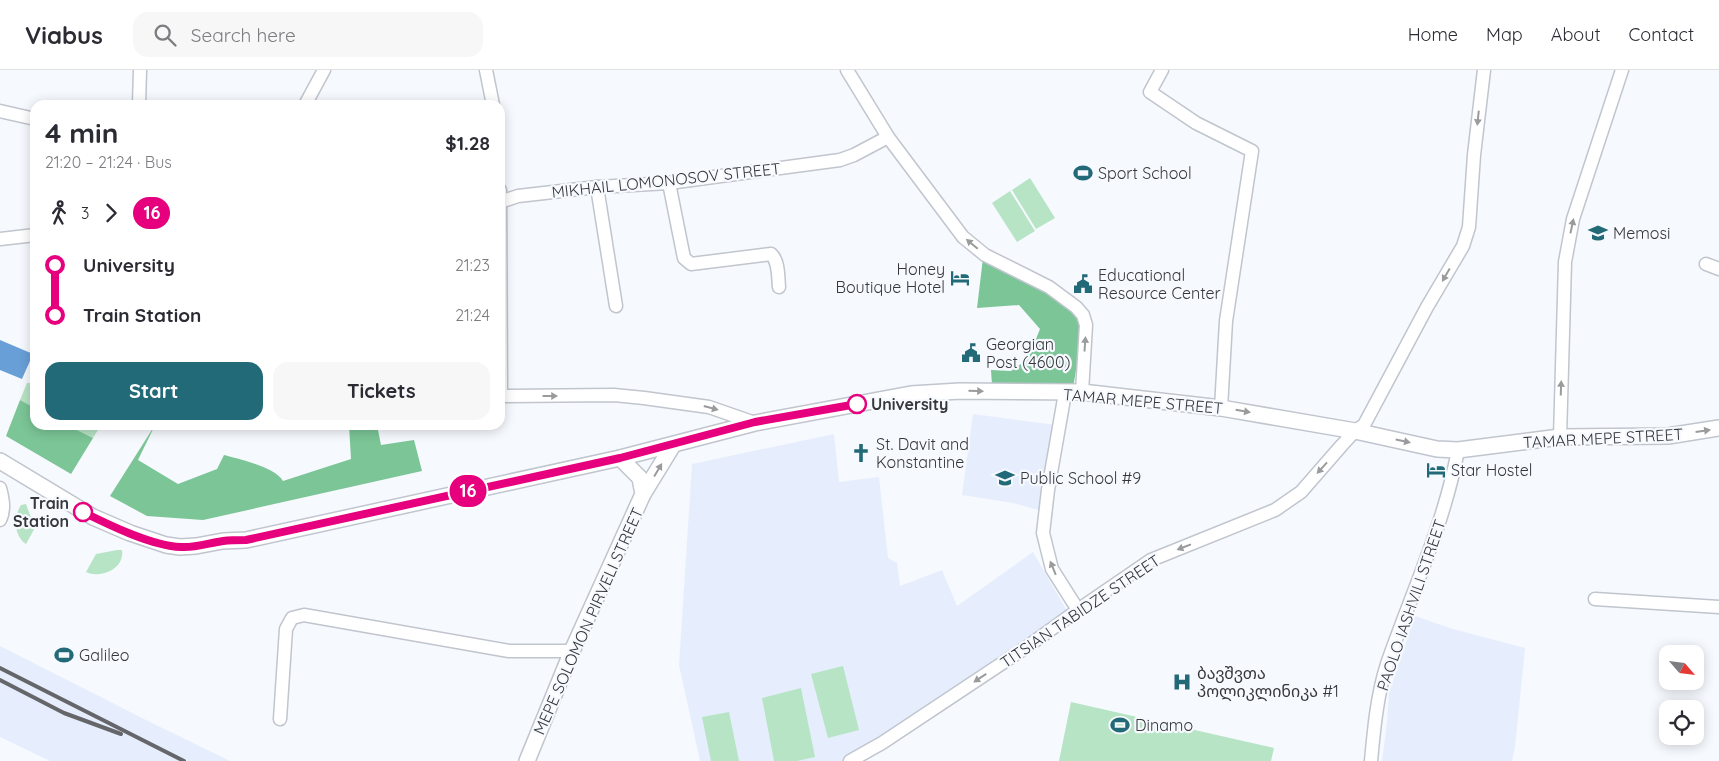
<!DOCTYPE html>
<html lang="en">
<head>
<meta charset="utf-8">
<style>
  :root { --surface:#fff; --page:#f7f7f7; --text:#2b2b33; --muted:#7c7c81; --line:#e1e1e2; --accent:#236a78 }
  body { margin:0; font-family:Quicksand,"Noto Sans Georgian",sans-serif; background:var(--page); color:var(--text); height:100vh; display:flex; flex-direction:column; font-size:19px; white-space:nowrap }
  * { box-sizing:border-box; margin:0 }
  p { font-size:16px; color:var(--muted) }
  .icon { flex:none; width:28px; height:28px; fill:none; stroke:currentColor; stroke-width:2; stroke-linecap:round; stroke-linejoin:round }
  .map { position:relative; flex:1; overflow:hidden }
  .sheet { position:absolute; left:30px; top:30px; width:475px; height:330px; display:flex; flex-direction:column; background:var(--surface); border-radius:15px; box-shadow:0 2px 12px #0003 }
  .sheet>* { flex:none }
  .badge { padding:0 10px; border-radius:16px; font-size:18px; line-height:32px }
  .needle { width:32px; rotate:118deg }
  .controls { position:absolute; left:1659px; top:575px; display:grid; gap:10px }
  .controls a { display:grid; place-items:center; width:45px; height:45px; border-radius:10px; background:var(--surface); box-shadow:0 2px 12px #0003; font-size:25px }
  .map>.badge { position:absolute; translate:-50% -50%; box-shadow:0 0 0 2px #fff }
  .legs { display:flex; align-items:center; gap:8px; height:55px; padding:0 15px; font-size:16px }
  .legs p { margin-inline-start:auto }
  .summary { display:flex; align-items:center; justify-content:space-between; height:85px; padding:0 15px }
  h1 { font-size:28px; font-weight:800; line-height:38px }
  .cta { display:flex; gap:10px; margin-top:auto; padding:10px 15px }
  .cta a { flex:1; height:58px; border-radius:15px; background:var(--accent); color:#fff; font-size:20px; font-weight:800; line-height:58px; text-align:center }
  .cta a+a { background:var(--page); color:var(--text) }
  ul { padding:0 15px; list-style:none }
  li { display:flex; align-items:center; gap:18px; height:50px; font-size:19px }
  li i { display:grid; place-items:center; width:8px; height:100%; margin:0 6px; background:currentColor }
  li i::after { content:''; width:12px; height:12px; margin:-6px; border:4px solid; border-radius:50%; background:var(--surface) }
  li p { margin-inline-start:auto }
  li:first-child i { background:linear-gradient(#0000 50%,currentColor 0) }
  li:last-child i { background:linear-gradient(currentColor 50%,#0000 0) }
  header { display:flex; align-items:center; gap:30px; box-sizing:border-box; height:70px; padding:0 25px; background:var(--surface); border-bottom:1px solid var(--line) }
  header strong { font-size:24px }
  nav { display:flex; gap:28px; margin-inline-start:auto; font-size:18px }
  .search { width:350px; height:45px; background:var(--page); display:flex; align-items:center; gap:12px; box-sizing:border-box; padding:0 18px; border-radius:15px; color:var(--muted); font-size:19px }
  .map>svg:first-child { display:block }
  .built { fill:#e6eefe }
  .green { fill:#b7e4c5 }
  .forest { fill:#7bc596 }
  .water { fill:#689fd7 }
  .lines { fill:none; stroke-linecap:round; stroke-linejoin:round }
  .minor-casing { stroke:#c0c5ce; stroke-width:15 }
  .major-casing { stroke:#c0c5ce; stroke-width:18 }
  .minor { stroke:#fff; stroke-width:12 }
  .major { stroke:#fff; stroke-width:15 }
  .rail { stroke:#64666a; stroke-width:4 }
  .oneway { fill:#9a9b9d }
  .line-1-casing { stroke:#fff; stroke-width:11 }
  .line-1 { stroke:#e6007e; stroke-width:8 }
  .stop-1-dot { fill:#fff; stroke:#e6007e; stroke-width:2.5 }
  .labels { text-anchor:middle; stroke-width:4.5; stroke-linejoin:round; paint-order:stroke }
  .poi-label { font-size:16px; fill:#35373b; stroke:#f6f9fe; text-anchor:start }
  .street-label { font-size:16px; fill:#35373b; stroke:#f6f9fe }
  .stop-label { font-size:16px; font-weight:bold; fill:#35373b; stroke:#f6f9fe; text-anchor:start }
</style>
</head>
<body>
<header>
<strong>Viabus</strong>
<div class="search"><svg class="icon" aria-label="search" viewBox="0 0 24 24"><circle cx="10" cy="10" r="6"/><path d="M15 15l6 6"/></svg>Search here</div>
<nav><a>Home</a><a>Map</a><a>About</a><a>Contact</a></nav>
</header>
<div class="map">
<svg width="1719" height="691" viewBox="0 0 1719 691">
  <rect width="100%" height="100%" fill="#f6f9fe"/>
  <g class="built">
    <path d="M973 344 1056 355 1051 390 1038 440 1013 433 962 425Z"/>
    <path d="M834 364 839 412 879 407 888 488 897 493 900 516 942 500 957 536 1033 482 1067 541 842 691H700L679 595 692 394Z"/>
    <path d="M1415 546 1453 559 1525 578 1515 677 1512 691H1382L1387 652 1389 623Z"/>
    <path d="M0 576 148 651 230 691H50L0 667Z"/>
  </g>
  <g class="green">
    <path d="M1030 108 1055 148 1036 159 1012 120Z"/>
    <path d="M1010 121 1035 161 1017 172 992 133Z"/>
    <path d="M27 313H35V338L20 330Z"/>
    <path d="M67 355H101L93 368Z"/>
    <path d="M26 434 30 445 37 454 26 474C14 466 13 447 21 435Z"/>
    <path d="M117 480H122C125 499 100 509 86 502L96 484Z"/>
    <path d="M843 596 859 660 828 668 811 604Z"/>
    <path d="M801 618 815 687 797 691H774L762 628Z"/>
    <path d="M1071 632 1274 678 1271 691H1059Z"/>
    <path d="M729 642 739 691H711L702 647Z"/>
  </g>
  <g class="forest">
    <path d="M983 188C1008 202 1074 228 1081 257 1083 265 1075 307 1073 318L992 315 991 300 1011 301 1028 289 1040 259 1019 235 977 238Z"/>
    <path d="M20 330 35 338V355H67L93 368 71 404 6 366Z"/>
    <path d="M155 355 138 390 178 414 217 399 224 385C239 389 275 397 283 411L351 389 349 355H377L381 375 414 370 422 401 203 450 147 446 110 426Z"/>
  </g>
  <path class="water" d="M0 270 33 284 22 309 0 300Z"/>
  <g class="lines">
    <g class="minor-casing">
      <g id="minor">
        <path d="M486 0 493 35"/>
        <path d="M847 0 888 67 963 167 985 185 1049 217 1076 237 1083 245 1086 255 1082 322"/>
        <path d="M1162 0 1150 22 1196 53 1252 81 1226 251 1221 338"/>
        <path d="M139 35 140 0"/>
        <path d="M305 35 324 0"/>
        <path d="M0 41 35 49"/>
        <path d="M669 113 684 188 691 194 771 184C779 191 778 207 779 217"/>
        <path d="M597 117 616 236"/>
        <path d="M500 120 501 326"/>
        <path d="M500 132 518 126 597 117 669 113 840 90 854 85 888 67"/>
        <path d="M0 169 35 165"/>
        <path d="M1706 194 1719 199"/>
        <path d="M1065 323 1048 420 1043 463 1052 499 1078 540"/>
        <path d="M500 326 614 325 644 328 709 337 755 353"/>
        <path d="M1560 367 1565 192 1573 149 1622 0"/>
        <path d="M0 418C3 429 5 440 0 450"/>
        <path d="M1595 529 1719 537"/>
        <path d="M280 649 286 559 292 548 304 545 509 581H572"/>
        <path d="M850 691 882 673 1028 576 1078 540 1151 490 1275 440 1301 422 1342 375 1355 361 1364 355 1427 237 1463 176 1469 157 1474 85 1484 0"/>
        <path d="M1371 691C1374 659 1377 625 1387 594 1412 522 1444 455 1458 380"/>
      </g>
    </g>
    <g class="major-casing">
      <g id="major">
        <path d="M0 391 93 447 130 463 166 475 180 477 196 476 223 471 246 470 620 388 755 353 911 324 960 321 1082 322 1221 338 1355 361 1437 379 1458 380 1560 367 1668 366 1719 358"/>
        <path d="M643 424 673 375"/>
        <path d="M527 691 572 581 643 424 640 408 620 388"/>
      </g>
    </g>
    <use href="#minor" class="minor"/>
    <use href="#major" class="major"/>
    <g class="rail">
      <path d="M0 598 184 691"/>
      <path d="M0 610 64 643 121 664"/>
    </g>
  </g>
  <defs><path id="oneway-solid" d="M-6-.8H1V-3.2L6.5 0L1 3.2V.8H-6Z" transform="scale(1.25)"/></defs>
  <g class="oneway">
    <use href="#oneway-solid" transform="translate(1478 48) rotate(96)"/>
    <use href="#oneway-solid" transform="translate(1572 156) rotate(-78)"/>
    <use href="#oneway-solid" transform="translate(972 174) rotate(-140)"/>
    <use href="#oneway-solid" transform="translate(1446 205) rotate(120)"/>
    <use href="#oneway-solid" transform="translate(1085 274) rotate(-86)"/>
    <use href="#oneway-solid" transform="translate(1561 318) rotate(-88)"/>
    <use href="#oneway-solid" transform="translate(976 321) rotate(1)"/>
    <use href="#oneway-solid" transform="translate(550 326)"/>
    <use href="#oneway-solid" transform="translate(711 338) rotate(15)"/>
    <use href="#oneway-solid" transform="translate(1243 341) rotate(10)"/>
    <use href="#oneway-solid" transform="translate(1703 361) rotate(-8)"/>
    <use href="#oneway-solid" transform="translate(1403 371) rotate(12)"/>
    <use href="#oneway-solid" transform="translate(1322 398) rotate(132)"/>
    <use href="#oneway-solid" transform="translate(658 400) rotate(-59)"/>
    <use href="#oneway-solid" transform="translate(1184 477) rotate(159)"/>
    <use href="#oneway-solid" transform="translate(1053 498) rotate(-112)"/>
    <use href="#oneway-solid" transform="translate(980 608) rotate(147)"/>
  </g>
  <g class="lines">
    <g class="line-1-casing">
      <path id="line-1" d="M83 442C109 455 152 476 181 477 195 478 209 473 223 471 231 470 238 470 246 470L620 388 755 352 857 334"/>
    </g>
    <use href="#line-1" class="line-1"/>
  </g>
  <defs>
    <g id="stadium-bare" transform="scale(1.5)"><path d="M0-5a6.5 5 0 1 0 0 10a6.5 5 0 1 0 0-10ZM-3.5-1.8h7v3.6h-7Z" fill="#236a78" stroke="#f6f9fe" stroke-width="2.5" paint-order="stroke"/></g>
    <g id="university-bare" transform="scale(1.5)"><path d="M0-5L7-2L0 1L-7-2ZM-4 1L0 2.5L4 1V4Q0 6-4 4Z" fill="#236a78" stroke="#f6f9fe" stroke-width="2.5" paint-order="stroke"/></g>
    <g id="hotel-bare" transform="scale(1.5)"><path d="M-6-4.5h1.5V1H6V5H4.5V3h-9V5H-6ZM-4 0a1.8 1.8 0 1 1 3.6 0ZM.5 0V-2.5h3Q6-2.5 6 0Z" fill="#236a78" stroke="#f6f9fe" stroke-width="2.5" paint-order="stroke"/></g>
    <g id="civic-bare" transform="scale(1.5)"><path d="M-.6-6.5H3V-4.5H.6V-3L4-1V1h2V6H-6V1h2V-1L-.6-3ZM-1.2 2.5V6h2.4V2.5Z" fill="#236a78" stroke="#f6f9fe" stroke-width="2.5" paint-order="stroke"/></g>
    <g id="church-bare" transform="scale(1.5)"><path d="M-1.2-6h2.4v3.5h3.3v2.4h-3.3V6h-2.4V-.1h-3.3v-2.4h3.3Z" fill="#236a78" stroke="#f6f9fe" stroke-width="2.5" paint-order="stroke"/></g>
    <g id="school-bare" transform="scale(1.5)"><path d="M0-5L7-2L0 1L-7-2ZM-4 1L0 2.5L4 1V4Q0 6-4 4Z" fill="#236a78" stroke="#f6f9fe" stroke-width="2.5" paint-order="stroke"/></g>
    <g id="hospital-bare" transform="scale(1.5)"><path d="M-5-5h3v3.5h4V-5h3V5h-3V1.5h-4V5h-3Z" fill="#236a78" stroke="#f6f9fe" stroke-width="2.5" paint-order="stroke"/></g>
  </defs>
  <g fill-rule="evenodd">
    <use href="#stadium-bare" x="1083" y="103"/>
    <use href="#university-bare" x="1598" y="163"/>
    <use href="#hotel-bare" x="960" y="208"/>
    <use href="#civic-bare" x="1083" y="214"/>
    <use href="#civic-bare" x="971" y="283"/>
    <use href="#church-bare" x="861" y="383"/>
    <use href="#hotel-bare" x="1436" y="400"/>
    <use href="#school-bare" x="1005" y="408"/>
    <use href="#stadium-bare" x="64" y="585"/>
    <use href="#hospital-bare" x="1182" y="612"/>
    <use href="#stadium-bare" x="1120" y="655"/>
  </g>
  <g class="stop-1-dot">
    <circle cx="857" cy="334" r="9"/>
    <circle cx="83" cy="442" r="9"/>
  </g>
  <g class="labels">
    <g class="poi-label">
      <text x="1098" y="109">Sport School</text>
      <text x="1613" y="169">Memosi</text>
      <text x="945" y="205" text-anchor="end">Honey<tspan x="945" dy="18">Boutique Hotel</tspan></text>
      <text x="1098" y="211">Educational<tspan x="1098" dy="18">Resource Center</tspan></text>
      <text x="986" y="280">Georgian<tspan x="986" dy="18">Post (4600)</tspan></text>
      <text x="876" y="380">St. Davit and<tspan x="876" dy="18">Konstantine</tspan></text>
      <text x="1451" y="406">Star Hostel</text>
      <text x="1020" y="414">Public School #9</text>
      <text x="79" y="591">Galileo</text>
      <text x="1197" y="609">ბავშვთა<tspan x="1197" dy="18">პოლიკლინიკა #1</tspan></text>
      <text x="1135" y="661">Dinamo</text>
    </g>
    <g class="street-label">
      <text transform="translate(666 110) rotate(-6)" y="6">MIKHAIL LOMONOSOV STREET</text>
      <text transform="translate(1143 331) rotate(5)" y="6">TAMAR MEPE STREET</text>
      <text transform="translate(1603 368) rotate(-3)" y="6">TAMAR MEPE STREET</text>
      <text transform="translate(1411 535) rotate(-71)" y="6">PAOLO IASHVILI STREET</text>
      <text transform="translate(1080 541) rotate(-34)" y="6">TITSIAN TABIDZE STREET</text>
      <text transform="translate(588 551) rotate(-66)" y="6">MEPE SOLOMON PIRVELI STREET</text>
    </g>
    <g class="stop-label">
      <text x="871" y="340">University</text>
      <text x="69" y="439" text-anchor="end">Train<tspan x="69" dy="18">Station</tspan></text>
    </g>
  </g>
</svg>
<div class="controls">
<a><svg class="needle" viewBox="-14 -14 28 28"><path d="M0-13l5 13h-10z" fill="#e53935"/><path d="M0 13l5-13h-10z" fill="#7c7c81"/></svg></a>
<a><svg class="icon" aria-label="locate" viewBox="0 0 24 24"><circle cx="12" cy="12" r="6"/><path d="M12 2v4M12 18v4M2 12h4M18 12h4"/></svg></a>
</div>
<b class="badge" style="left:468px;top:421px;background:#e6007e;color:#fff">16</b>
<section class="sheet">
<div class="summary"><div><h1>4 min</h1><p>21:20 – 21:24 · Bus</p></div><b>$1.28</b></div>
<div class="legs"><svg class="icon" aria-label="walk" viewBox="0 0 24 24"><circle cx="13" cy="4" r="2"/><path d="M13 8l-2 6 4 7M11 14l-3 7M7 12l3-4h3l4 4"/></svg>3<svg class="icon" aria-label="forward" viewBox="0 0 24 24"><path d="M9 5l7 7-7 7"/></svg><b class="badge" style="background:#e6007e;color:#fff">16</b></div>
<ul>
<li><i style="color:#e6007e"></i><b>University</b><p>21:23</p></li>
<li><i style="color:#e6007e"></i><b>Train Station</b><p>21:24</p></li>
</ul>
<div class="cta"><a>Start</a><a>Tickets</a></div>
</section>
</div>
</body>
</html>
